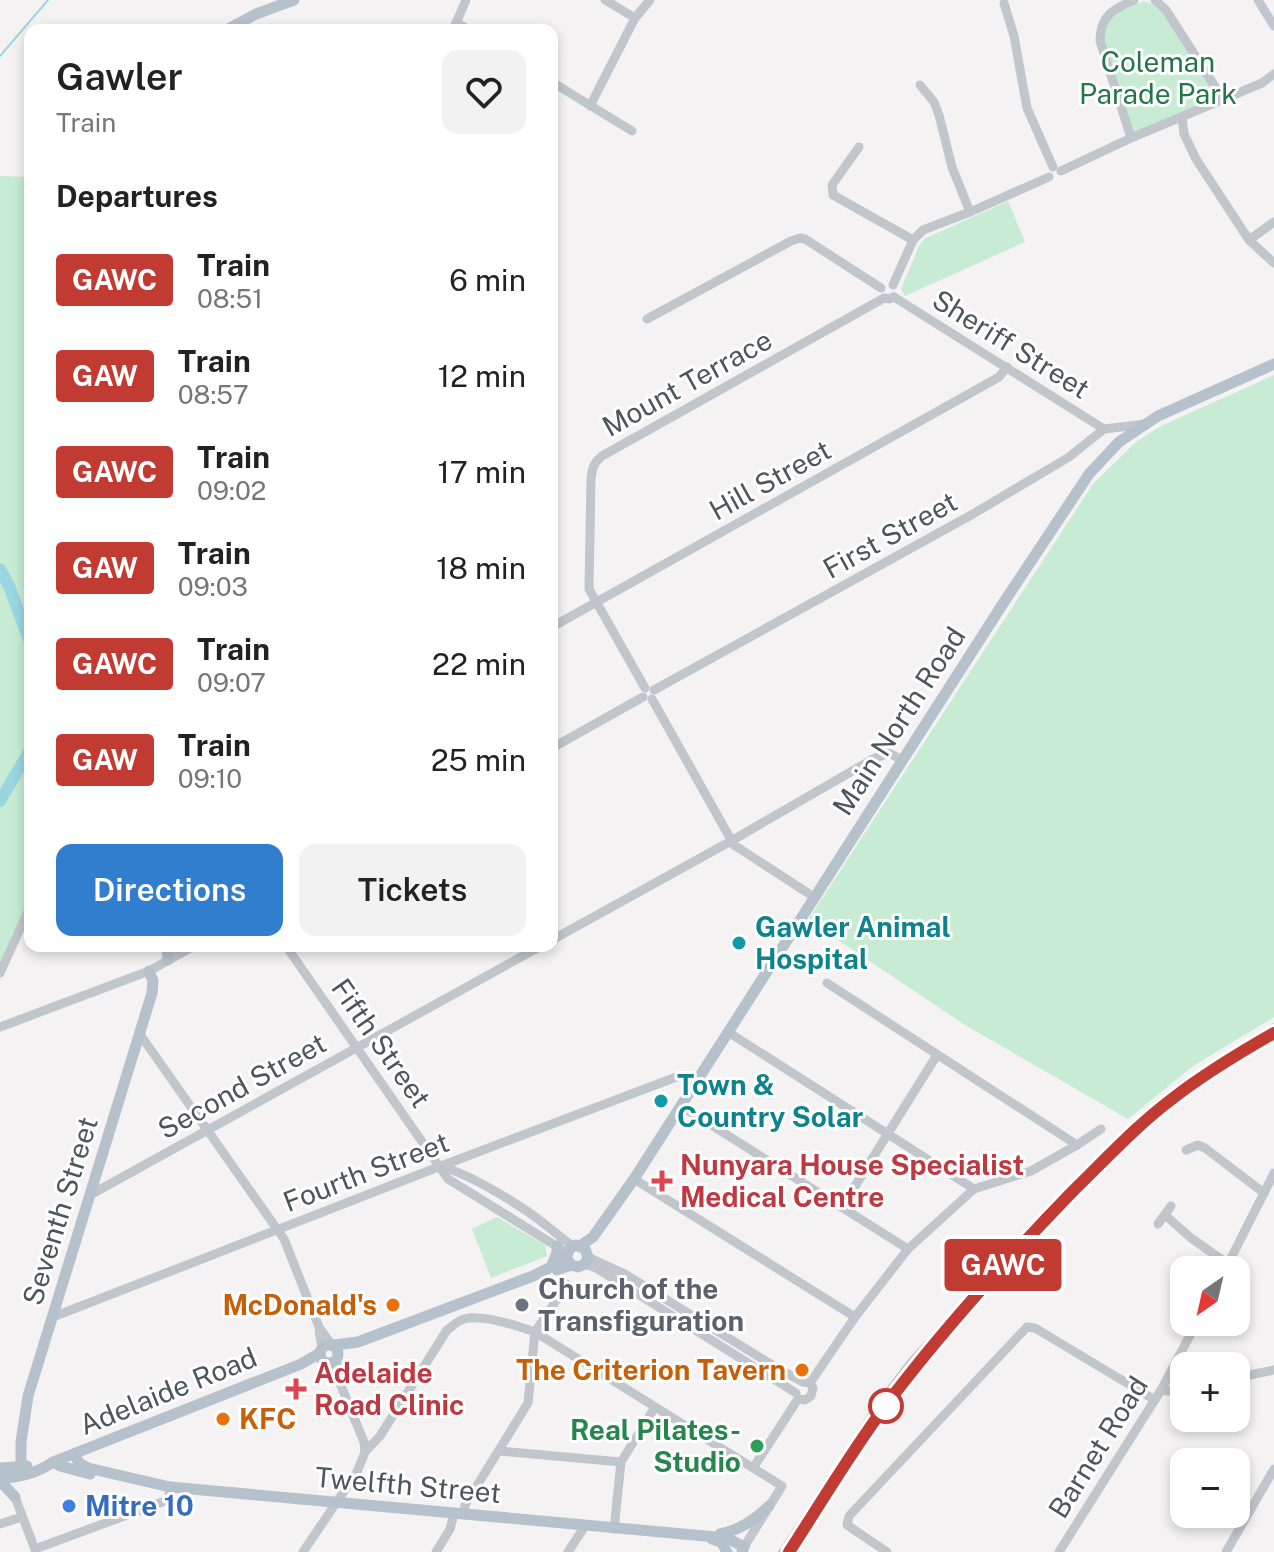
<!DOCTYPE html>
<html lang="en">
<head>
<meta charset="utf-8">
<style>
  :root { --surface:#fff; --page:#f2f2f2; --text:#222; --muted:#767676; --accent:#327ece }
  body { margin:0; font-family:"Public Sans",sans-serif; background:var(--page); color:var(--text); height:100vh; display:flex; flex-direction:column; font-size:30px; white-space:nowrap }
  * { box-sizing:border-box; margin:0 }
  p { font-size:26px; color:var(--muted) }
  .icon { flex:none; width:44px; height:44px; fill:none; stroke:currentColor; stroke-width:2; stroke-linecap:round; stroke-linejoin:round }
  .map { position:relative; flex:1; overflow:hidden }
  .sheet { position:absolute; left:24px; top:24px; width:534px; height:928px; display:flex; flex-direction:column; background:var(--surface); border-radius:16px; box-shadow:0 4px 12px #0003 }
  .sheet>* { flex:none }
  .badge { padding:0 16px; border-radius:6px; font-size:28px; line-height:52px }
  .needle { width:52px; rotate:214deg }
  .controls { position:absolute; left:1170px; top:1256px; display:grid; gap:16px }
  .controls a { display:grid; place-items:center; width:80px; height:80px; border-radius:16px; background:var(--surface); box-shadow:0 4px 12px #0003; font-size:40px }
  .map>.badge { position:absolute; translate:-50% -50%; box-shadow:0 0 0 4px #fff }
  h2 { padding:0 32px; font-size:30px; line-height:72px }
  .round { display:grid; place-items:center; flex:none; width:84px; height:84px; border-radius:16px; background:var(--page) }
  .head { display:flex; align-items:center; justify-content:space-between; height:136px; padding:0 32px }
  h1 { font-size:38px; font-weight:600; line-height:60px }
  .cta { display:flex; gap:16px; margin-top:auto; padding:16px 32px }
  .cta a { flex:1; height:92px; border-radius:16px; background:var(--accent); color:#fff; font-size:32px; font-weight:600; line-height:92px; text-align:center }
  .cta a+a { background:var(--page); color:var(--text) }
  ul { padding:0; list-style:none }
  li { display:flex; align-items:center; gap:24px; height:96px; padding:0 32px }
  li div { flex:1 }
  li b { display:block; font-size:30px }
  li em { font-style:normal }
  li .badge { min-width:88px; font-weight:700; text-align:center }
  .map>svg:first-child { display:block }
  .green { fill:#c7ebd3 }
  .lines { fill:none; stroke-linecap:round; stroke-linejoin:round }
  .stream { stroke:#9ad6e2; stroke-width:2 }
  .river { stroke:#9ad6e2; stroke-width:12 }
  .minor { stroke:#c0c6cc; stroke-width:9 }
  .major { stroke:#b5c2cc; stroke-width:11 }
  .rail { stroke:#b5b7bb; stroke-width:2 }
  .line-casing { stroke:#fff; stroke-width:18 }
  .line { stroke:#c23b33; stroke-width:12 }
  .culture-dot { fill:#0f9aa8; stroke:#fff; stroke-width:3 }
  .health-dot { fill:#e0444e; stroke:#fff; stroke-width:3 }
  .food-dot { fill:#e8710a; stroke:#fff; stroke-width:3 }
  .worship-dot { fill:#6b7280; stroke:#fff; stroke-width:3 }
  .stop-dot { fill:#fff; stroke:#c23b33; stroke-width:4 }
  .leisure-dot { fill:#2e9e5b; stroke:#fff; stroke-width:3 }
  .shop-dot { fill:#3f7fe0; stroke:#fff; stroke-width:3 }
  .labels { text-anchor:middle; stroke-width:6; stroke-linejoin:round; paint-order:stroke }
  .park-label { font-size:28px; fill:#247649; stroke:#fff }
  .street-label { font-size:28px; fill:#4c565d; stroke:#fff }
  .culture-label { font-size:28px; font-weight:bold; fill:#0d838f; stroke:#fff; text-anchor:start }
  .health-label { font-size:28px; font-weight:bold; fill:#be3a42; stroke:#fff; text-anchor:start }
  .worship-label { font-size:28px; font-weight:bold; fill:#5b616d; stroke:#fff; text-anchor:start }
  .food-label { font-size:28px; font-weight:bold; fill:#c56008; stroke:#fff; text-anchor:end }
  .leisure-label { font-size:28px; font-weight:bold; fill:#27864d; stroke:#fff; text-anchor:end }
  .shop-label { font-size:28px; font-weight:bold; fill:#366cbe; stroke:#fff; text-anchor:start }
</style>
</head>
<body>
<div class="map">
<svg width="1274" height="1552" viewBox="0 0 1274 1552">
  <rect width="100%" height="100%" fill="#f4f2f2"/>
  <g class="green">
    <path d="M1144 1 1152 4 1166 15 1218 98 1134 133 1104 45 1100 27 1123 10Z"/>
    <path d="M0 176 30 177V907L0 973Z"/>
    <path d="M1008 201 1025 242 905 296 901 289 919 246 924 239Z"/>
    <path d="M1274 375V1017L1193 1066 1128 1119 965 1025 808 920 1093 484 1136 442 1161 426Z"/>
    <path d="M497 1217 545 1245 547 1256 491 1278 472 1229Z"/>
  </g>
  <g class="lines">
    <path class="stream" d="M0 56 48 0"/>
    <g class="river">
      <path d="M0 569 9 586 30 642"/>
      <path d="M0 801 30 750"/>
    </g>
    <g class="minor">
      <path d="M605 0 635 18"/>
      <path d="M1155 0 1166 10 1223 99"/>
      <path d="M1258 0 1274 26"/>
      <path d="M1004 3 1014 36 1027 108 1053 167"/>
      <path d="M456 22 469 30"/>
      <path d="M453 30 466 0"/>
      <path d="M552 82 632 131"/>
      <path d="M920 85 934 102 939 115 952 167 970 212"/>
      <path d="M590 106 635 18 650 0"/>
      <path d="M1182 117 1184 134 1196 159 1249 240 1274 263"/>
      <path d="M1131 138 1100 41C1100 16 1113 9 1134 0"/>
      <path d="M859 147 832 185 833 195 913 240"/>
      <path d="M1061 171 1131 138 1262 83 1274 74"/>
      <path d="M1249 240 1274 222"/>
      <path d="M893 285 913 240 923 230 970 212 1049 177"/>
      <path d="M894 297 1104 429"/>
      <path d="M647 319 791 241 800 238 805 239 881 288"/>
      <path d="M552 627 999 377 1007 367"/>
      <path d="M645 688 589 589 591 480C592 469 593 463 602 456L884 298 889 299 894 297"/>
      <path d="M654 690 973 514 1069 457 1104 429 1146 424"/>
      <path d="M652 699 734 845 814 897"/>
      <path d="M552 748 643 697"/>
      <path d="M552 940 731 841 873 759 889 753 902 760"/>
      <path d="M286 946 448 1179 561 1249"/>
      <path d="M0 973 30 907"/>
      <path d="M827 983 1077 1145"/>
      <path d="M0 1027 149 971 194 946"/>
      <path d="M728 1032 974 1189"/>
      <path d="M139 1033 284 1239 319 1327 331 1344"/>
      <path d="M681 1106 908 1249"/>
      <path d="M1186 1150 1198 1145 1205 1148 1264 1193"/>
      <path d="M441 1166C473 1176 521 1205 547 1226 556 1233 564 1240 573 1246"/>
      <path d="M634 1179 855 1317"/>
      <path d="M90 1195 541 946"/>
      <path d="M842 1207 937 1055"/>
      <path d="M1165 1215 1191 1238 1228 1264"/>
      <path d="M1158 1224 1171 1206"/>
      <path d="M588 1257 625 1274 777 1368 803 1382 810 1383"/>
      <path d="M585 1264 596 1268 796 1393"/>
      <path d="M1225 1270 1274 1173"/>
      <path d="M53 1317 441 1166 679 1076 696 1084"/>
      <path d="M319 1331 322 1347"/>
      <path d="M337 1360V1376"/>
      <path d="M329 1363 337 1376 364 1442 365 1452"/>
      <path d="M1236 1378 1274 1370"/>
      <path d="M810 1383 855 1317 908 1249 974 1189 1031 1171 1077 1145 1101 1129"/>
      <path d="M1161 1390 1167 1391 1184 1388"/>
      <path d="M798 1399 805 1400 811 1396 813 1388 810 1383"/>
      <path d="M500 1451 621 1462"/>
      <path d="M753 1468 798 1399"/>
      <path d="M15 1497 36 1552"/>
      <path d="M464 1515 465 1505 528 1403 535 1332 567 1284"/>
      <path d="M0 1524 22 1517"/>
      <path d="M614 1529 621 1462 655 1407"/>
      <path d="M35 1549 165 1501 169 1497 170 1487"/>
      <path d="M303 1552 357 1472 365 1452 380 1436 447 1330C453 1326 457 1321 464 1319 482 1314 518 1326 535 1332L782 1486 744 1547"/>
      <path d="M436 1552 450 1529 454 1514"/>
      <path d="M568 1552 585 1526"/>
      <path d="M887 1552 847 1525 849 1516 1027 1327 1035 1328 1155 1400"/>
      <path d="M1059 1552 1161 1390 1197 1322"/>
      <path d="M1226 1552 1274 1469"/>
    </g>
    <g class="major">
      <path d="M226 30 256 14 294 0"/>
      <path d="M167 946 168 960"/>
      <path d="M580 1246 593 1237 634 1179 1004 602 1089 474 1119 442 1158 416 1274 364"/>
      <path d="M551 1267 557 1253V1246"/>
      <path d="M557 1270 571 1265 578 1267 585 1264 588 1257 585 1249 576 1245 570 1248 566 1257 571 1265"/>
      <circle cx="329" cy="1354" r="9"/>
      <path d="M334 1345 358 1342 533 1276 559 1263 566 1257"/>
      <path d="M74 1454 79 1463 88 1468 170 1487 727 1538 744 1547 742 1552"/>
      <path d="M53 1462 60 1466 90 1474"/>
      <path d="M21 1467V1442L28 1396 152 993 153 981 149 971"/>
      <path d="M0 1468 27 1466"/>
      <path d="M0 1478C19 1478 37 1473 53 1462L301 1364 320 1353"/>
      <path d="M0 1481 15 1497"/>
      <path d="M720 1534C740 1530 754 1520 769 1506"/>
      <path d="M712 1539 721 1542 727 1552"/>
    </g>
    <path class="rail" d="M779 1552 876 1403 909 1360 963 1301 1070 1187 1149 1107 1181 1082 1274 1024"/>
  </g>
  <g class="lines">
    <g class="line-casing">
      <path id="line" d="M789 1552C821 1503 851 1452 886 1405 943 1329 1008 1258 1074 1190 1106 1159 1136 1126 1172 1099 1204 1074 1239 1053 1274 1033"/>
    </g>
    <use href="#line" class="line"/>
  </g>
  <g class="culture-dot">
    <circle cx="739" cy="943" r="8"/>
    <circle cx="661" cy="1101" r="8"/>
  </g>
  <g class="health-dot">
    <path d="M658 1169h8v8h8v8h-8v8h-8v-8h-8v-8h8z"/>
    <path d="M292 1377h8v8h8v8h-8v8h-8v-8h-8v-8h8z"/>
  </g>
  <g class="food-dot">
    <circle cx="393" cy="1305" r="8"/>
    <circle cx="802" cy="1370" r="8"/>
    <circle cx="223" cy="1419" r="8"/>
  </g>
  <circle class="worship-dot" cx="522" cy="1305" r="8"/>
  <circle class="stop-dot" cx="886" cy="1406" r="16"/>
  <circle class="leisure-dot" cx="757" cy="1446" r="8"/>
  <circle class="shop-dot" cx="69" cy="1506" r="8"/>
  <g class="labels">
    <g class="park-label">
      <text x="1158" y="72">Coleman<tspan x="1158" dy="32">Parade Park</tspan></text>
    </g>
    <g class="street-label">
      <text transform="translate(1011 344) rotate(32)" y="10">Sheriff Street</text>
      <text transform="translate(687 383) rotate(-29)" y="10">Mount Terrace</text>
      <text transform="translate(770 480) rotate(-29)" y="10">Hill Street</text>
      <text transform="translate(890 535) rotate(-29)" y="10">First Street</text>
      <text transform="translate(899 721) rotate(-57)" y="10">Main North Road</text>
      <text transform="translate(381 1043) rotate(55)" y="10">Fifth Street</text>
      <text transform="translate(242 1086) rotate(-29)" y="10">Second Street</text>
      <text transform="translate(366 1172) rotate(-21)" y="10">Fourth Street</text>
      <text transform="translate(60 1211) rotate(-73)" y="10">Seventh Street</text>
      <text transform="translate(168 1391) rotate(-22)" y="10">Adelaide Road</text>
      <text transform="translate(1098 1447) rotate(-58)" y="10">Barnet Road</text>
      <text transform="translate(408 1485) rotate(5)" y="10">Twelfth Street</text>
    </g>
    <g class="culture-label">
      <text x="755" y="937">Gawler Animal<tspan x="755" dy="32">Hospital</tspan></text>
      <text x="677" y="1095">Town &amp;<tspan x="677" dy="32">Country Solar</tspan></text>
    </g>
    <g class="health-label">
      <text x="680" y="1175">Nunyara House Specialist<tspan x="680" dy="32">Medical Centre</tspan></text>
      <text x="314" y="1383">Adelaide<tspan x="314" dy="32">Road Clinic</tspan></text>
    </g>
    <g class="worship-label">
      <text x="538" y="1299">Church of the<tspan x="538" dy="32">Transfiguration</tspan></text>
    </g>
    <g class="food-label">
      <text x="377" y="1315">McDonald's</text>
      <text x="786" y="1380">The Criterion Tavern</text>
      <text x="239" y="1429" text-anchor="start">KFC</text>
    </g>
    <g class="leisure-label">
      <text x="741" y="1440">Real Pilates-<tspan x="741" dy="32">Studio</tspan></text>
    </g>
    <g class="shop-label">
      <text x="85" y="1516">Mitre 10</text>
    </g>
  </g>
</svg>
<div class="controls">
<a><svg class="needle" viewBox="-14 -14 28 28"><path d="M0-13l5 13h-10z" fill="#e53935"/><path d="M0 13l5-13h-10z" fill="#767676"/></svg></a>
<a>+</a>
<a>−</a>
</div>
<b class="badge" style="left:1003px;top:1265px;background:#c23b33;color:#fff">GAWC</b>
<section class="sheet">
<div class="head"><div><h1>Gawler</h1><p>Train</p></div><a class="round"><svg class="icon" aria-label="heart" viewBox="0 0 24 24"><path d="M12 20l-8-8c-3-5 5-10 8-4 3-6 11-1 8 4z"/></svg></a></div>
<h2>Departures</h2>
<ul>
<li><span class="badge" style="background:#c23b33;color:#fff">GAWC</span><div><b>Train</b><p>08:51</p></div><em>6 min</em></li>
<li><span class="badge" style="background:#c23b33;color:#fff">GAW</span><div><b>Train</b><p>08:57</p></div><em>12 min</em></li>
<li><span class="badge" style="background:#c23b33;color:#fff">GAWC</span><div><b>Train</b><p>09:02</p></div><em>17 min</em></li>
<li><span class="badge" style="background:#c23b33;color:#fff">GAW</span><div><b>Train</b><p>09:03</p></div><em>18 min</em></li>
<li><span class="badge" style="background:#c23b33;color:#fff">GAWC</span><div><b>Train</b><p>09:07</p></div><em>22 min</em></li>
<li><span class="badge" style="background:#c23b33;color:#fff">GAW</span><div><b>Train</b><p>09:10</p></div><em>25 min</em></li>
</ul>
<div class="cta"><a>Directions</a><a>Tickets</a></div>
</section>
</div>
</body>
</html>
